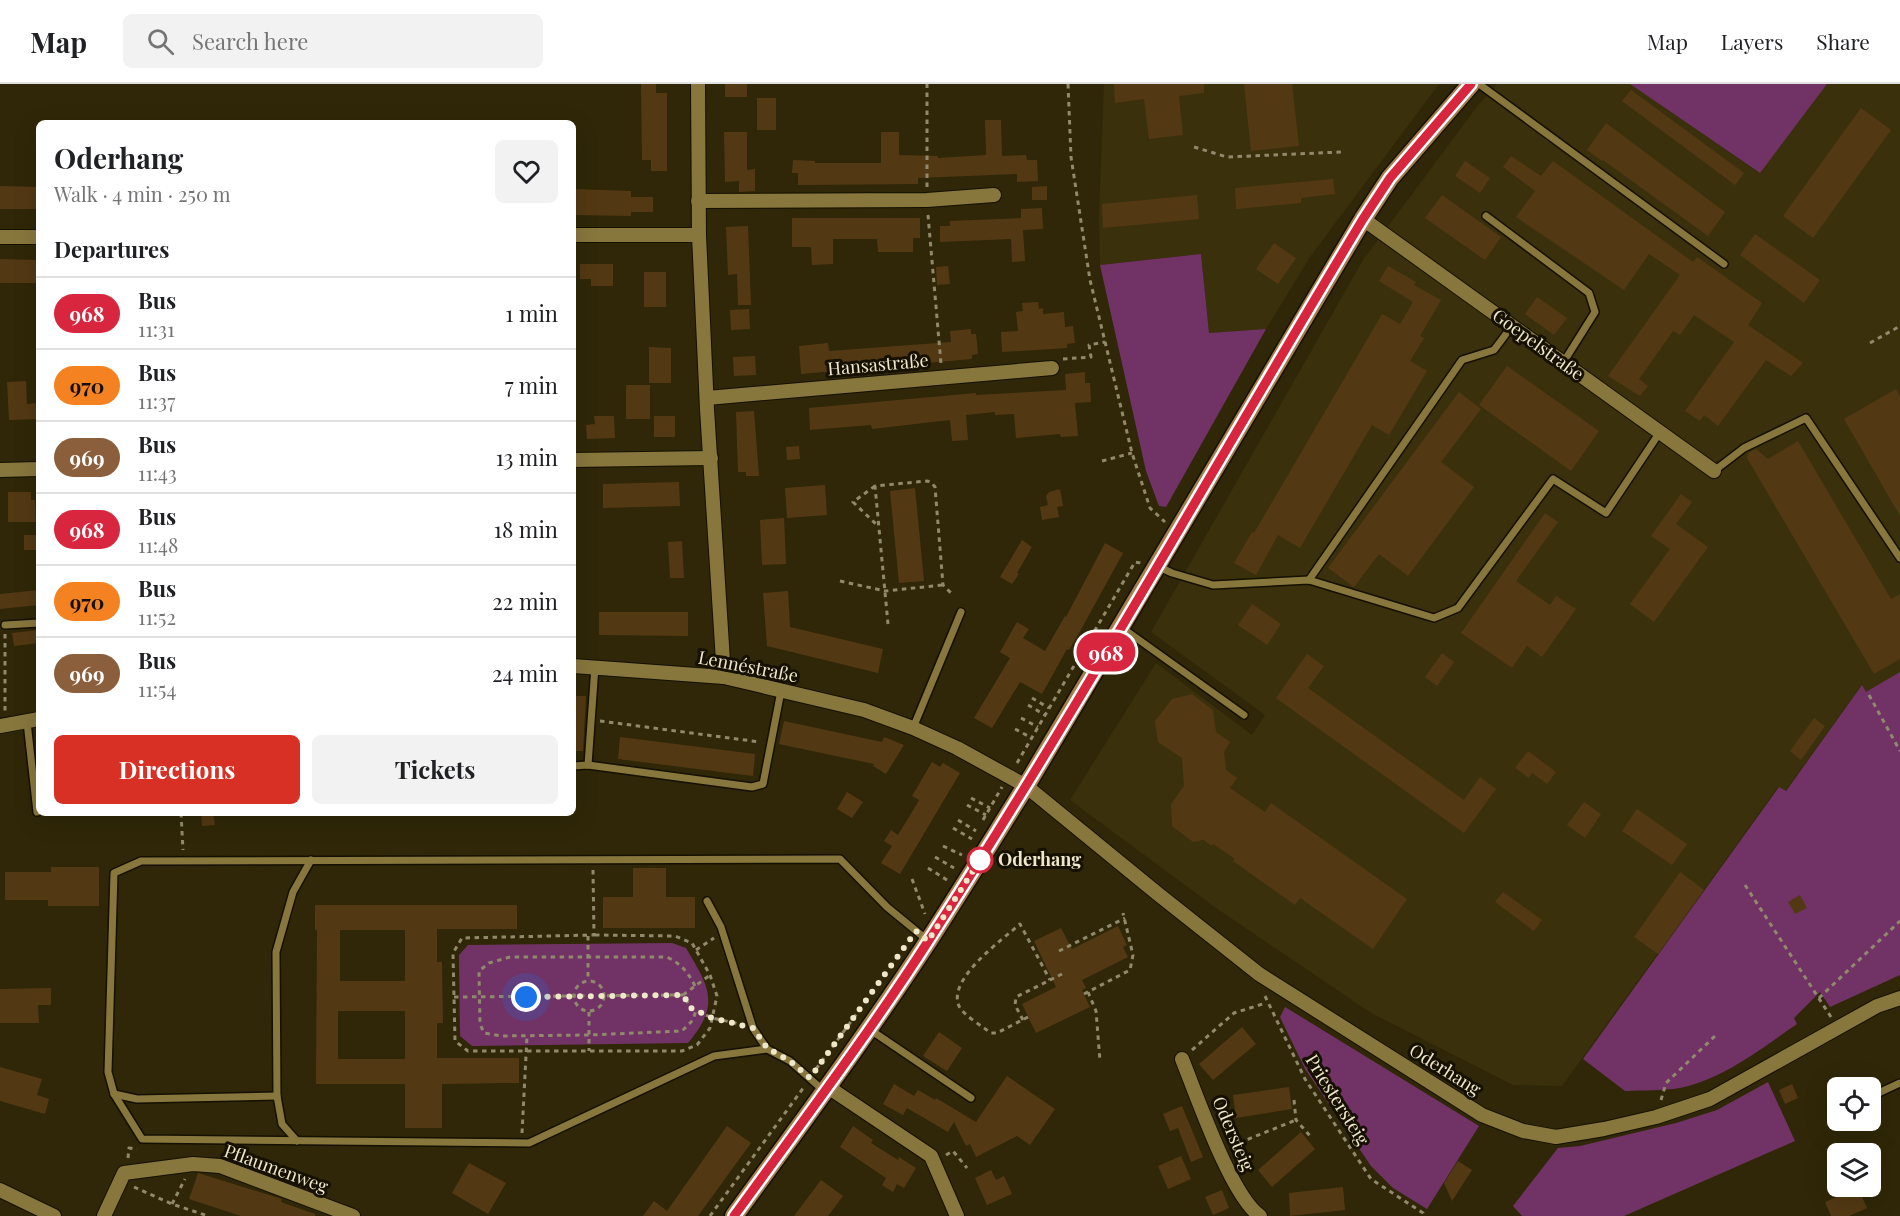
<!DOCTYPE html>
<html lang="en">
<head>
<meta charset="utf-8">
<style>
  :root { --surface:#fff; --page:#f2f2f2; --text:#202124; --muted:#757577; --line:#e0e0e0; --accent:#d93025 }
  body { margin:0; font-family:"Playfair Display",serif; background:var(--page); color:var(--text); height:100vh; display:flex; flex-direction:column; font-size:22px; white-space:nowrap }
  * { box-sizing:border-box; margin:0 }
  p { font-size:20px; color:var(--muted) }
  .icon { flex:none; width:33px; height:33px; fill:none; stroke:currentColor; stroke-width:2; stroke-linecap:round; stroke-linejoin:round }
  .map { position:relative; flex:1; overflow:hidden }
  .details { position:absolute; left:36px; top:36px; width:540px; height:696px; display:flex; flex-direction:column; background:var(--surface); border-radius:9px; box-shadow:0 6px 24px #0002 }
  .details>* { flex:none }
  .badge { padding:0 12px; border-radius:20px; font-size:21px; line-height:39px }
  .buttons { position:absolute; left:1827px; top:993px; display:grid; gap:12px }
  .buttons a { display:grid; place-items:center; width:54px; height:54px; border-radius:9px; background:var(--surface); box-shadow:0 6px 24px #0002; font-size:30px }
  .you { position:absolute; width:30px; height:30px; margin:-15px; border:4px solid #fff; border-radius:50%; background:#1a73e8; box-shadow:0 0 0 9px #1a73e833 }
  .map>.badge { position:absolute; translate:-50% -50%; box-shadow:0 0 0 3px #fff }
  h2 { padding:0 18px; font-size:22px; line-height:54px }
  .round { display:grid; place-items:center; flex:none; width:63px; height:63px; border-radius:9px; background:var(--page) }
  .head { display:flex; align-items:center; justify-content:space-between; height:102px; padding:0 18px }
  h1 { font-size:28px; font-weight:700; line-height:45px }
  .button { display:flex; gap:12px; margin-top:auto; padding:12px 18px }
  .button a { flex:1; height:69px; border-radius:9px; background:var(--accent); color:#fff; font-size:24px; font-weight:700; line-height:69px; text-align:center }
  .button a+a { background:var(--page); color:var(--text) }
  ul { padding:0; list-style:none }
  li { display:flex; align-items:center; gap:18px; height:72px; padding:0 18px; border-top:2px solid var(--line) }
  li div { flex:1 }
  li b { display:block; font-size:22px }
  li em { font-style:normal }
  li .badge { min-width:66px; font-weight:700; text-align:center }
  header { display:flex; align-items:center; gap:36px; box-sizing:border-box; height:84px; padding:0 30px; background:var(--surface); border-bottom:2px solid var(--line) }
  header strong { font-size:28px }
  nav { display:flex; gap:33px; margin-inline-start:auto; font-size:21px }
  .search { width:420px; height:54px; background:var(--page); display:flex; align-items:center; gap:15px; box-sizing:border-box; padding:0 21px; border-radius:9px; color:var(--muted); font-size:22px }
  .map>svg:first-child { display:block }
  .built { fill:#3a300c }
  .green { fill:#713366 }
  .building { fill:#533913; fill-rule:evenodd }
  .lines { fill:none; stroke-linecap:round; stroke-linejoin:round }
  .lane-casing { stroke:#151001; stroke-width:10 }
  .street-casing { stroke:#151001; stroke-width:16 }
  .secondary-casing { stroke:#151001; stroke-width:21 }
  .path { stroke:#91896b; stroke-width:3; stroke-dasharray:4.5 4.5; stroke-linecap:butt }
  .lane { stroke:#87773d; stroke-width:7 }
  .street { stroke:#87773d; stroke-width:14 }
  .secondary { stroke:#a47d4e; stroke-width:18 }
  .line-casing { stroke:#fff; stroke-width:14 }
  .line { stroke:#d7263d; stroke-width:9 }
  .walk { stroke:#efe7c9; stroke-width:6; stroke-dasharray:0 10.8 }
  .stop-dot { fill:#fff; stroke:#d7263d; stroke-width:3 }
  .labels { text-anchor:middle; stroke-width:6; stroke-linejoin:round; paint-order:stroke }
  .street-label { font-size:18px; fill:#efe7c9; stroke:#161000 }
  .stop-label { font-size:18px; font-weight:bold; fill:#efe7c9; stroke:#161000; text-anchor:start }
</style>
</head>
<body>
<header>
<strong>Map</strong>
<div class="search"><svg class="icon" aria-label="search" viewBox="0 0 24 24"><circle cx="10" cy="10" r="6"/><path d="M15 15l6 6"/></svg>Search here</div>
<nav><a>Map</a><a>Layers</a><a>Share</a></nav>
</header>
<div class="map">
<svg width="1900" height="1132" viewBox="0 0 1900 1132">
  <rect width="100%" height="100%" fill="#2f2707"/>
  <g class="built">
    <path d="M1104 0H1439L1310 173 1266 245 1209 249 1201 170 1100 181 1099 132Z"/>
    <path d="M1497 0H1630L1759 89 1827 0H1900V592L1869 611 1861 602 1785 707 1778 703 1562 1002 1513 1001 1371 929 1216 824 1070 716 1156 579 1252 651 1265 631 1151 548 1363 176 1479 20Z"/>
  </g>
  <g class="green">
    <path d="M1630 0H1827L1760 89Z"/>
    <path d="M1201 170 1209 249 1266 245 1166 423 1159 422 1146 387 1100 181Z"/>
    <path d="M1900 588V891L1830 923 1820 908 1794 934 1797 940C1761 965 1723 995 1680 1004 1662 1007 1643 1006 1625 1007L1583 975 1779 703 1786 707 1862 601 1866 608Z"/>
    <path d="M672 859 686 864C709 903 721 920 688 959L472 962 460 952 459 871 468 861Z"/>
    <path d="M1285 923 1479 1042 1427 1125 1393 1104 1371 1082 1305 985 1280 933Z"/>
    <path d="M1768 998 1795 1057 1624 1132H1522L1513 1122 1558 1064 1580 1062 1676 1039 1717 1026Z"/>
  </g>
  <g class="building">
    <path d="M641 0H656V9H667V87H651V76H642Z"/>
    <rect x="725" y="0" width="22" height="13"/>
    <path d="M1114 0H1204V9L1179 12 1183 51 1149 55 1144 15 1115 19Z"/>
    <path d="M1244 0H1292L1299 62 1251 67Z"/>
    <path d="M1631 6 1744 89 1735 101 1622 17Z"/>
    <rect x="757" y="14" width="19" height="32"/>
    <path d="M1861 24 1891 46 1813 154 1783 132Z"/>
    <path d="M985 36H1001L1002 72 1026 71 1027 76H1037L1038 97 1017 98V90L918 94V100L798 101V89H792L793 76 815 77V79H881V48H899V71L938 72V74L986 71Z"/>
    <path d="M1606 39 1725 128 1708 152 1603 76 1602 77 1587 66Z"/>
    <path d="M724 48H747V86L755 85V107L739 108V97L725 98Z"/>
    <path d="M1511 72 1541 92 1553 77 1693 178 1697 173 1762 219 1748 241 1803 279 1791 292 1766 276 1718 342 1704 331 1700 337 1685 327 1734 258 1694 231 1680 251 1673 247 1639 295 1648 302 1640 312 1608 292 1680 191 1649 170 1624 206 1516 133 1535 107 1503 83Z"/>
    <path d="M1465 77 1490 94 1480 109 1455 92Z"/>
    <path d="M1333 95 1335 110 1301 114V119L1236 125 1235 104Z"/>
    <path d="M0 102 39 103V125H0Z"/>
    <path d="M1047 102V116H1032V103Z"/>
    <path d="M573 105 631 107V113H653V128H631V132L573 131Z"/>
    <path d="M1197 111 1199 135 1103 144 1102 120Z"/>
    <path d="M1442 111 1501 153 1485 176 1425 134Z"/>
    <path d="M1042 124 1043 145 1023 146 1025 177 1012 178 1011 155 940 158V142H950V137L1021 134V125Z"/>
    <path d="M792 134H920V154H913V168H878L877 155H833V180L812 181 811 163H792Z"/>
    <path d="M748 142 751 221H738L737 190 728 191 726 143Z"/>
    <path d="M1755 150 1820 196 1804 219 1740 171Z"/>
    <path d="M1274 159 1296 174 1278 200 1256 185Z"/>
    <path d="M0 175 39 176V199H0Z"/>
    <path d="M580 180H613V202H591V195H580Z"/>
    <path d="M948 182 950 200 937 201 936 183Z"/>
    <path d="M1388 182 1416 198 1414 201 1441 216 1420 252 1424 254 1410 277 1427 287 1389 351 1372 341 1300 464 1278 451 1256 491 1234 479 1252 448 1254 449 1382 230 1400 240 1413 218 1379 197Z"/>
    <rect x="644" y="188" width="22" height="35"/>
    <path d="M1537 213 1567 234 1554 251 1525 230Z"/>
    <path d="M1038 218 1039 225 1043 224V230L1064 228 1065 243 1073 242 1075 259 1067 260V264L1002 268 1001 248 1018 247 1016 228 1023 227 1022 219Z"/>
    <path d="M749 225 750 245 731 246 730 226Z"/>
    <path d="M971 245V250H976L978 270 972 271V275L801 290 799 262 828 259 829 267 951 258 950 247Z"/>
    <path d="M649 263 671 264V299H649Z"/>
    <path d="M755 272 756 291 734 292 733 273Z"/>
    <path d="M1507 282 1599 347 1571 387 1479 321Z"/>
    <path d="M1085 288V299H1090L1091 318 1075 319 1078 352 1061 353 1060 350 1016 354 1014 330 995 331V328L966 331 968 356 952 357 950 336 872 345 871 341 810 346 809 324 976 309V311L1066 306 1065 290Z"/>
    <path d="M26 297 27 320 39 319V335L9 336 7 298Z"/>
    <rect x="626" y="301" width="24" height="34"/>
    <path d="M1896 305 1900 313V432L1844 335Z"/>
    <path d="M1459 308 1481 325 1441 378 1474 403 1408 492 1379 470 1354 503 1328 484Z"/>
    <path d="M754 327 759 392H746V388H738L736 328Z"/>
    <path d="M594 332H614L615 354 587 355 586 341 595 340Z"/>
    <rect x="654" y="332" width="21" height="21"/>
    <path d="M1798 357 1891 515 1900 510V575L1874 590 1747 374 1748 369 1756 365 1768 375Z"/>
    <path d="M799 362 800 375 787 376 786 363Z"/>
    <path d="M679 398 680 422 603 424V400Z"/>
    <path d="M825 401 827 431 787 434 785 404Z"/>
    <path d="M915 404 924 497 899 499 890 407Z"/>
    <path d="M1060 405 1063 422 1057 423 1059 433 1042 436 1040 423 1048 421 1046 412 1049 408Z"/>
    <path d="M8 408H31V416H35L36 438H8Z"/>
    <path d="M1681 410 1692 418 1676 440 1708 463 1654 538 1630 520 1670 465 1651 452Z"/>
    <path d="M1545 429 1558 438 1516 497 1550 521 1556 512 1576 525 1542 573 1527 562 1512 584 1461 549Z"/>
    <path d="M784 434 786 480 762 481 760 436Z"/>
    <rect x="24" y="451" width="13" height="15"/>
    <path d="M1022 456 1032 463 1017 489 1019 490 1012 500 1000 493Z"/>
    <path d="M682 457 684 494H670L668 458Z"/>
    <path d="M1105 459 1123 469 1083 542 1069 566 1067 565 1042 610 1020 598 992 644 974 634 1010 574 1000 568 1017 538 1029 545 1023 554 1045 567 1065 532 1066 533Z"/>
    <path d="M39 506V521L0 525V510Z"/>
    <path d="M788 507 790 543 883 565 878 589 767 562 763 509Z"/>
    <path d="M1252 520 1281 540 1267 561 1238 541Z"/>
    <path d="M599 528H688V552L599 551Z"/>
    <path d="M39 546V559L14 562 12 549Z"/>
    <path d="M1442 569 1454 578 1437 602 1425 593Z"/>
    <path d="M1307 570 1324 582 1308 604 1464 716 1480 693 1496 705 1464 749 1276 614Z"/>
    <path d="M1192 610 1213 626 1216 648 1230 658 1224 668 1226 686 1237 694 1230 704 1265 728 1271 719 1407 815 1373 865 1300 814 1295 821 1233 777 1235 775 1213 760 1212 762 1203 756 1193 758 1172 742 1171 720 1184 702 1182 674 1158 658 1155 637 1172 615Z"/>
    <path d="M573 612H586L583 667H573Z"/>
    <path d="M1814 634 1825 642 1801 676 1790 667Z"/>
    <path d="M784 637 882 658 884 653 904 661 886 690 873 682 874 680 779 660Z"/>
    <path d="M620 653 755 670 753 692 618 675Z"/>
    <path d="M1528 667 1556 688 1547 700 1532 689 1529 694 1515 684Z"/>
    <path d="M932 678 940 683 943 679 960 689 900 790 881 779 892 762 884 757 891 746 898 751 912 728 919 716 912 712Z"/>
    <path d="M847 708 863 718 852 734 837 725Z"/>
    <path d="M1584 718 1601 730 1585 754 1567 741Z"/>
    <path d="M1637 725 1687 760 1672 781 1622 747Z"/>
    <path d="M201 729H213L215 741 202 742Z"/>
    <path d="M51 783H99V822H48V816H5V788H51Z"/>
    <path d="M633 784H666V813H695V844H603V813H633Z"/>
    <path d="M1680 788 1704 806 1658 870 1634 853Z"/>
    <path d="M1503 808 1542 836 1534 847 1495 818Z"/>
    <path d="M1800 811 1807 824 1795 830 1788 818Z"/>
    <path d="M315 821H517V845H437V878H442L443 939H437V974H519V999L442 1000V1044H405V1000H316L317 846H315ZM340 846H405V897H340ZM338 927H405V975H338Z"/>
    <path d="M1118 842 1127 861 1123 863 1128 873 1082 896 1086 904 1082 906 1090 923 1036 949 1022 920 1056 903 1034 857 1061 844 1072 865Z"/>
    <path d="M51 904V921H38L39 939H0V905Z"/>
    <path d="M1242 943 1256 960 1213 996 1199 980Z"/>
    <path d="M939 948 962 964 947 987 923 972Z"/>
    <path d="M0 983 42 995 37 1011 49 1015 45 1030 0 1017Z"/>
    <path d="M1007 992 1055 1025 1030 1061 1017 1052 976 1073 970 1060 966 1062 954 1038 948 1048 907 1024 903 1031 883 1020 894 1000 914 1012 918 1006 935 1016 936 1014 976 1038Z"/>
    <path d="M1792 1000 1798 1014 1785 1020 1779 1006Z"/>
    <path d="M1289 1003 1292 1025 1236 1034 1233 1011Z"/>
    <path d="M1182 1022 1203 1073 1191 1078 1178 1044 1170 1047 1163 1030Z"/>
    <path d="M727 1042 751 1059 698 1132H643L654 1117 667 1127Z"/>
    <path d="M853 1042 873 1056 871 1059 898 1076 899 1073 916 1084 904 1104 897 1100 893 1108 882 1101 886 1094 840 1063Z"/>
    <path d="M1301 1048 1315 1065 1272 1103 1258 1086Z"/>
    <path d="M1181 1072 1191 1095 1168 1105 1158 1082Z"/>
    <path d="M1458 1077 1472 1086 1452 1117 1444 1099Z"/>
    <path d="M469 1079 506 1099 488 1130 452 1109Z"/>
    <path d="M991 1086 996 1096 1004 1092 1012 1110 987 1121 975 1094Z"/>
    <path d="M198 1089 282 1115 281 1118 315 1130V1132H241L189 1115Z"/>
    <path d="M821 1096 843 1112 828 1132H794Z"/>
    <path d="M1343 1103 1345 1126 1290 1132 1289 1109Z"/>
    <path d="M1858 1104 1867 1124 1849 1132H1831L1825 1118Z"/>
    <path d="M1222 1106 1229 1124 1213 1131 1205 1113Z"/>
  </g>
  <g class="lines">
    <g class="lane-casing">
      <g id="lane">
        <path d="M1479 0 1724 180"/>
        <path d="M1486 132 1589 209 1595 228 1563 279"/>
        <path d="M1714 387 1744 364 1806 334 1900 474"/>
        <path d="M1157 482 1172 489 1213 501 1309 496 1434 534 1458 524 1553 395 1606 429 1660 348"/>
        <path d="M1309 496 1462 276 1494 266 1512 242"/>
        <path d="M5 541 39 539"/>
        <path d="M1121 543 1244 631"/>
        <path d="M27 638 37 728 39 727"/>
        <path d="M913 644 961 528"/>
        <path d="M588 681 595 582"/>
        <path d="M573 682 588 681 752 703 763 700 781 607"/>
        <path d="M707 817 721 843 753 944 767 965 790 977 824 1007"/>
        <path d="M869 945 971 1014"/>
        <path d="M767 965 714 972 529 1059 142 1055 114 1010 108 988 114 789 141 777 840 775 887 823 926 855"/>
        <path d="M114 1010 137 1015 277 1012"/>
        <path d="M1872 1012 1900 999"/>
        <path d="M297 1057 282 1040 277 1012 276 868 293 808 311 776"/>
      </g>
    </g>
    <g class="street-casing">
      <g id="street">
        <path d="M698 0 699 151 707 325 724 593"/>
        <path d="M698 117 927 116 994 111"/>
        <path d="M1363 135 1714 387"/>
        <path d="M573 151H699"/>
        <path d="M0 153H39"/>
        <path d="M707 314 1052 284"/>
        <path d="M573 376 711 374"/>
        <path d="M0 386 39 385"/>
        <path d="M573 582 724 593 864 626 913 644 957 664 1026 702 1158 810 1259 890 1482 1031 1523 1047 1556 1053 1604 1045 1656 1033 1710 1015 1877 922 1900 914"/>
        <path d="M0 642 39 635"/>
        <path d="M1182 975C1197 1012 1231 1112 1260 1132"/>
        <path d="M828 1003 931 1072 957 1132"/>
        <path d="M0 1106 54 1132"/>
        <path d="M104 1132 124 1089 193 1080 220 1082 353 1132"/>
      </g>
    </g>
    <g class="secondary-casing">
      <path id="secondary" d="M734 1132C800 1041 867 951 929 856 962 805 994 753 1026 702L1363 135 1390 94 1471 0"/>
    </g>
    <g class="path">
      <path d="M1068 0 1071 73 1090 196 1132 369 1150 424 1165 438"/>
      <path d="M1194 63 1227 73 1341 68"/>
      <path d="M927 103V0"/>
      <path d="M928 131 941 280"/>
      <path d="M1870 259 1900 242"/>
      <path d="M1063 275 1091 273 1089 261 1105 258"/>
      <path d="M1102 377 1132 369"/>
      <path d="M875 402 853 418 878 442"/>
      <path d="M840 497 885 507 943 501"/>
      <path d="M888 540 875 402 927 397 931 398 935 403 943 501 951 509"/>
      <path d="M5 550V628"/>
      <path d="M1869 611 1900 667"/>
      <path d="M1032 614 1049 624"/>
      <path d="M1028 621 1045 631"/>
      <path d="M1021 634 1038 643"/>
      <path d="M600 637 760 658"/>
      <path d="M1015 645 1032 654"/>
      <path d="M1017 679 1135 478 1141 479"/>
      <path d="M971 714 990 724"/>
      <path d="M967 721 986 731"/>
      <path d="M181 729 183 766"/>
      <path d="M958 736 976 747"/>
      <path d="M983 736 1002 703"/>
      <path d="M953 744 972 755"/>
      <path d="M943 762 962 771"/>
      <path d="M935 773 954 784"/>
      <path d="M928 784 947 796"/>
      <path d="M593 786 594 851 462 854 453 869 455 957 468 967H682L697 961 710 944 717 912 710 891 692 859 675 852 594 851"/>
      <path d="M912 795 925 830"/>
      <path d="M1745 801 1831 933"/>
      <path d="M588 852V896"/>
      <path d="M696 866 714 854"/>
      <path d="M1059 867 1125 834"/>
      <circle cx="589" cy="912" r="15"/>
      <path d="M695 902C688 888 681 880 667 873H510L489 879 479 887 480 940 484 949 501 952 589 951 682 947 693 936 696 926"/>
      <path d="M1088 908 1096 927 1100 977"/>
      <path d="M1084 910 1130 886 1133 871 1123 829"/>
      <path d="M683 911 710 891"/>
      <path d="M1265 912 1305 995 1371 1095 1423 1129 1424 1132"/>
      <path d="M454 913 683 911 691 924 712 934 740 940"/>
      <path d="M1819 914 1900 837"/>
      <path d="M589 928V967"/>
      <path d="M1028 933 997 949H991C983 943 962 930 959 922 947 895 1002 856 1020 840L1050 896"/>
      <path d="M1023 936 1015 921 1016 913 1064 889"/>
      <path d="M1192 966 1234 929 1266 919"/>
      <path d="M816 985 858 928"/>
      <path d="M1294 1016 1296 1036 1311 1053"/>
      <path d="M1661 1016 1666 999 1715 952"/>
      <path d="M522 1049 527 952"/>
      <path d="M1231 1062 1296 1036"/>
      <path d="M946 1071 953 1067 967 1084"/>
      <path d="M128 1074 129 1064 137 1065"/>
      <path d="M134 1103 172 1120 208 1132"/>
      <path d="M172 1120 185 1095"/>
      <path d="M710 1132 804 1003"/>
    </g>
    <use href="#lane" class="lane"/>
    <use href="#street" class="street"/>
    <use href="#secondary" class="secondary"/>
  </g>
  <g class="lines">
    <g class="line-casing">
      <path id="line" d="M734 1132C800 1041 868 951 929 856 1081 621 1218 375 1363 135L1390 94 1471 0"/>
    </g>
    <use href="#line" class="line"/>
    <path class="walk" d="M526 913 683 911 691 924 712 934 753 944 767 964 790 977 810 994 916 847 928 857 980 776"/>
  </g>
  <circle class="stop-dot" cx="980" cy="776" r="12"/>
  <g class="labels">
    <g class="street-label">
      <text transform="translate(1538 261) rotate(36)" y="6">Goepelstraße</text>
      <text transform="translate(878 281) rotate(-5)" y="6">Hansastraße</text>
      <text transform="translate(748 583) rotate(11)" y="6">Lennéstraße</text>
      <text transform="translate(1445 986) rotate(32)" y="6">Oderhang</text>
      <text transform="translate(1337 1016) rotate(58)" y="6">Priestersteig</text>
      <text transform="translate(1233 1050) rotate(67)" y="6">Odersteig</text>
      <text transform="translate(276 1085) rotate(20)" y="6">Pflaumenweg</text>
    </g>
    <g class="stop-label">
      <text x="998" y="782">Oderhang</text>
    </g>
  </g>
</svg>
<div class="buttons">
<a><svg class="icon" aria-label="locate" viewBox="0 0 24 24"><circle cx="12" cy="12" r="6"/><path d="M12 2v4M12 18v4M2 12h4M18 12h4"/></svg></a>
<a><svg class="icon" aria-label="layers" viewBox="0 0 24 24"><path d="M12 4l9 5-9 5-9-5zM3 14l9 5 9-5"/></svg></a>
</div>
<div class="you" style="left:526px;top:913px"></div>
<b class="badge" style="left:1106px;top:568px;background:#d7263d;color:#fff">968</b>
<section class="details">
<div class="head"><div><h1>Oderhang</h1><p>Walk · 4 min · 250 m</p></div><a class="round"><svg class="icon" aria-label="heart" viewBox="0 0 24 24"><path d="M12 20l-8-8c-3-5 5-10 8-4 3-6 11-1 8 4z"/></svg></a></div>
<h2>Departures</h2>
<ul>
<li><span class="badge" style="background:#d7263d;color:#fff">968</span><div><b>Bus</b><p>11:31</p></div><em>1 min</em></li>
<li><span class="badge" style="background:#f58220;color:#111">970</span><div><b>Bus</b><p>11:37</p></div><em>7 min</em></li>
<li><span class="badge" style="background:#8b5e3c;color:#fff">969</span><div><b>Bus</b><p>11:43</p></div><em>13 min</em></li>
<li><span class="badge" style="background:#d7263d;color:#fff">968</span><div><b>Bus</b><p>11:48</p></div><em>18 min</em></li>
<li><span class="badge" style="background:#f58220;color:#111">970</span><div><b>Bus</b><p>11:52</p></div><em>22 min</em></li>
<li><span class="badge" style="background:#8b5e3c;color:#fff">969</span><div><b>Bus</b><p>11:54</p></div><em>24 min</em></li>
</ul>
<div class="button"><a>Directions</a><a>Tickets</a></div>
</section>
</div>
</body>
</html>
